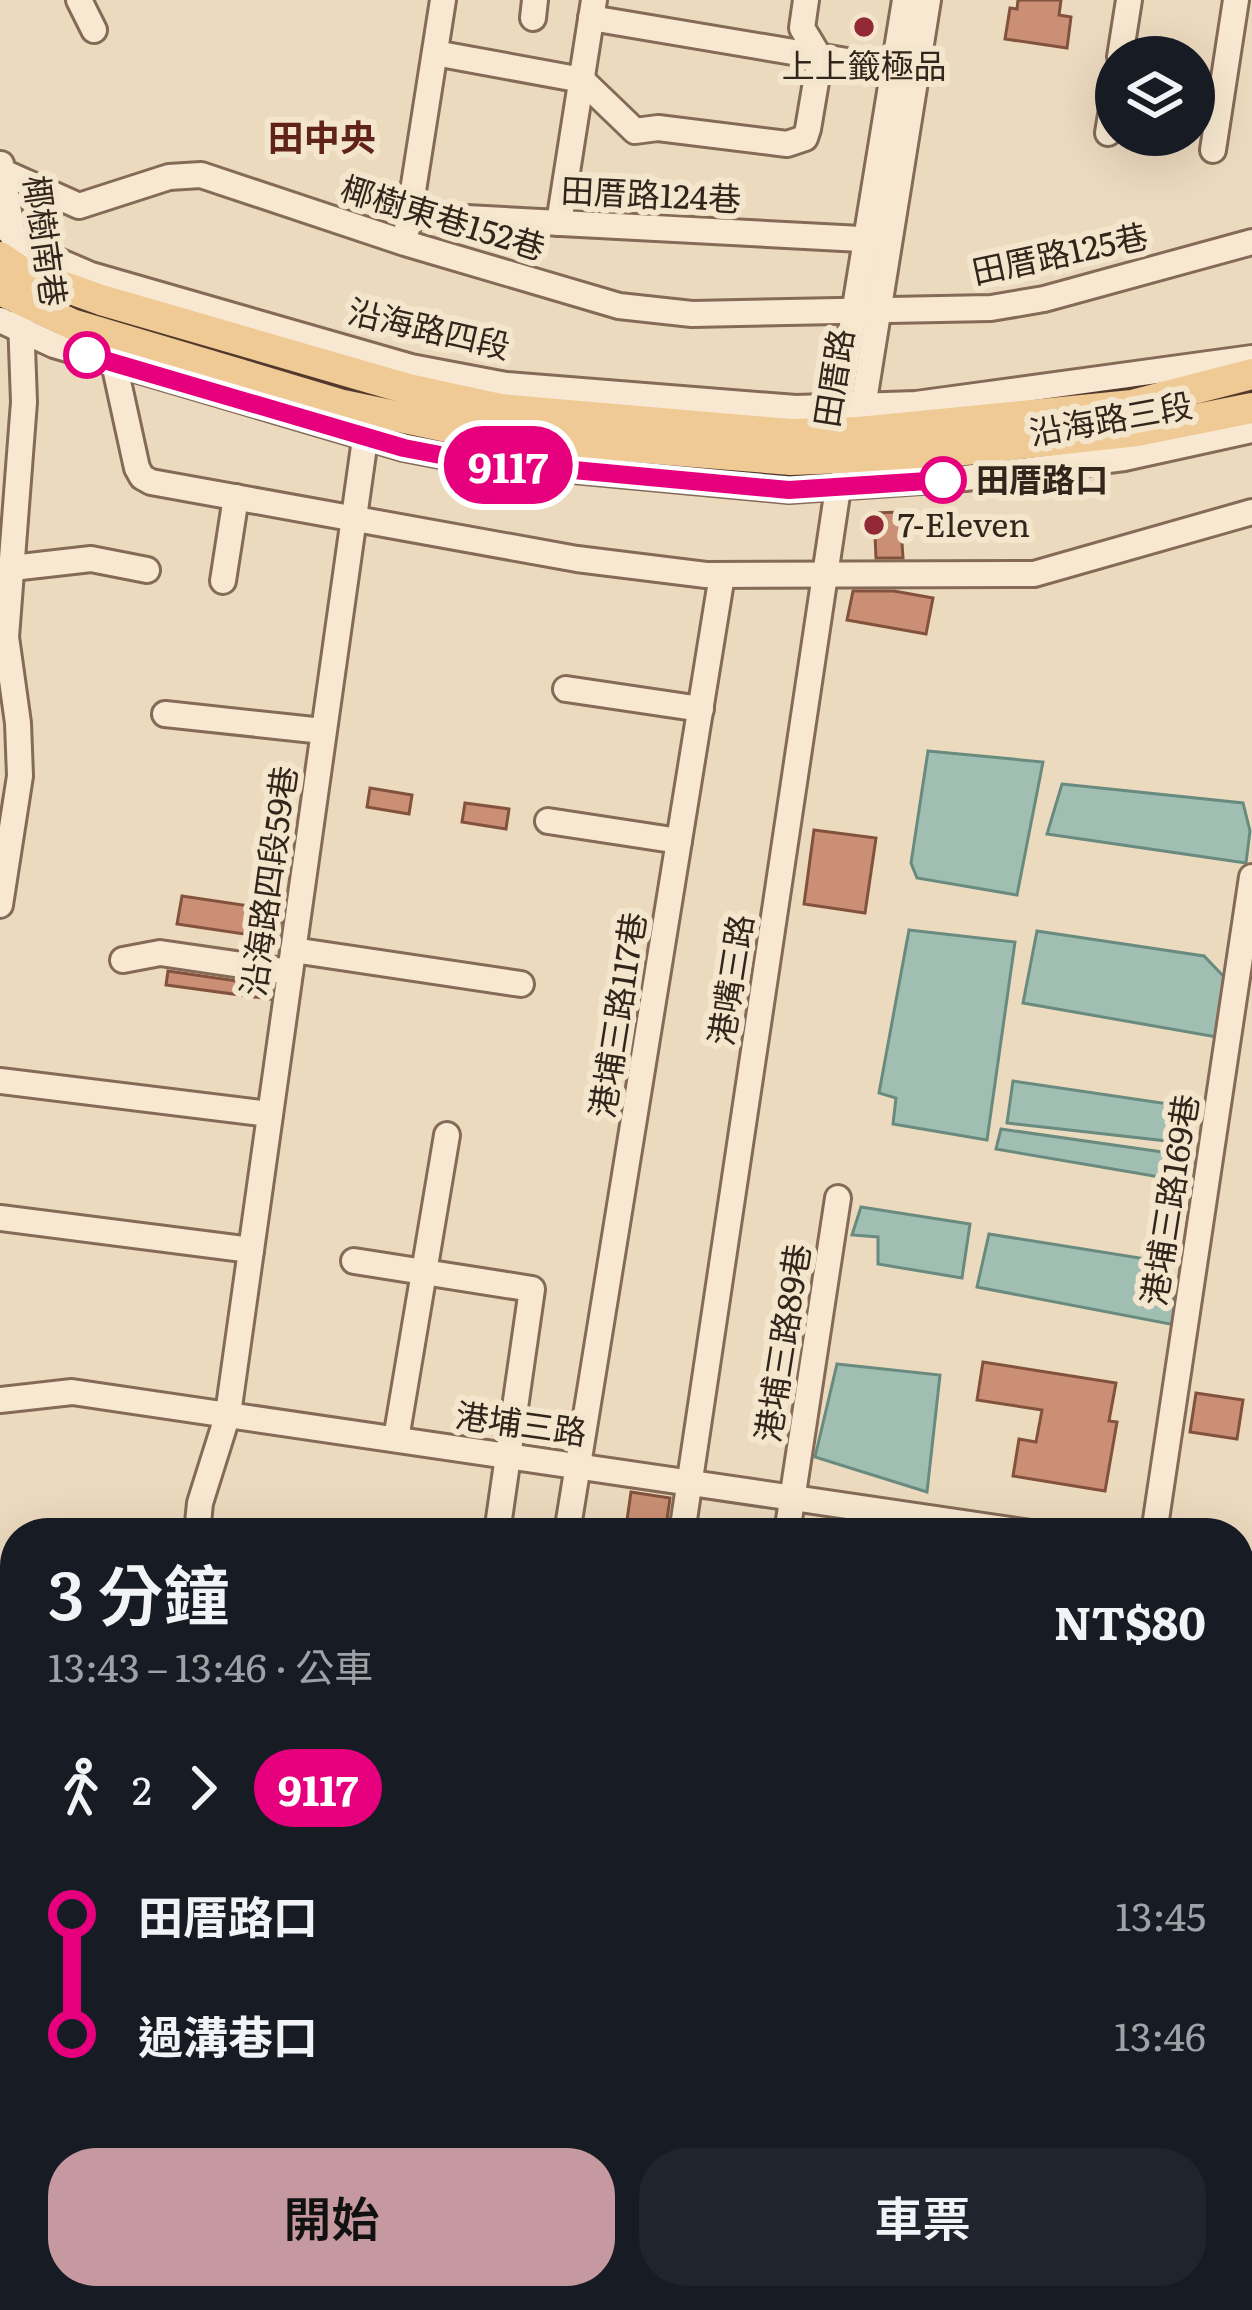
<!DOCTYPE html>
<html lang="zh-TW">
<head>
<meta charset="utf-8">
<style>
  :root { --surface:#171b24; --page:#20242c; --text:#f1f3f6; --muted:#9ea1a6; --accent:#c6989f }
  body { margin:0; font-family:Literata,"Noto Sans TC",serif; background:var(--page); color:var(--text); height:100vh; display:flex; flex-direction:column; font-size:45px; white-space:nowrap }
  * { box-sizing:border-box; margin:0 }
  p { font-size:39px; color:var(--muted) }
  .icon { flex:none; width:66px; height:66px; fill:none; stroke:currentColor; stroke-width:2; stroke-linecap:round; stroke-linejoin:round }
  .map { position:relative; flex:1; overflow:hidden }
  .sheet { position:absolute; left:0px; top:1518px; width:1254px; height:792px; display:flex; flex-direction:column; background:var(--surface); border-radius:48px 48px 0 0; box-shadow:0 12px 48px #0002 }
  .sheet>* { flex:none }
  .badge { padding:0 24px; border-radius:39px; font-size:42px; line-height:78px }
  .controls { position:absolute; left:1095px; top:36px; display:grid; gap:24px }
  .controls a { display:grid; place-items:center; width:120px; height:120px; border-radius:50%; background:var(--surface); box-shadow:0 12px 48px #0002; font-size:60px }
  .map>.badge { position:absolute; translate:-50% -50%; box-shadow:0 0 0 6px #fff }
  .legs { display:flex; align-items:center; gap:18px; height:132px; padding:0 48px; font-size:39px }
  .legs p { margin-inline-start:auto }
  .headline { display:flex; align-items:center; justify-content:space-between; height:204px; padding:0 48px }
  h1 { font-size:66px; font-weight:600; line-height:90px }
  .cta { display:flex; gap:24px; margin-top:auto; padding:24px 48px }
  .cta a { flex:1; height:138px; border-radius:48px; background:var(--accent); color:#111; font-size:48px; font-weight:600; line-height:138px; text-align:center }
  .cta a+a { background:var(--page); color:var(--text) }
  ul { padding:0 48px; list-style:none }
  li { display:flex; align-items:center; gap:42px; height:120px; font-size:45px }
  li i { display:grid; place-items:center; width:18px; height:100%; margin:0 15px; background:currentColor }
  li i::after { content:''; width:30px; height:30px; margin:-15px; border:9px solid; border-radius:50%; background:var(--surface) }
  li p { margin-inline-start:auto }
  li:first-child i { background:linear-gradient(#0000 50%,currentColor 0) }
  li:last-child i { background:linear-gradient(currentColor 50%,#0000 0) }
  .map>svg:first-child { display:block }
  .water { fill:#a1beb3; stroke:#698b7f; stroke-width:3 }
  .building { fill:#ca8f74; stroke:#83523e; stroke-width:3 }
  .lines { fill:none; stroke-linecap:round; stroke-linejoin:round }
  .minor-casing { stroke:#846a57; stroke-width:30 }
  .major-casing { stroke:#52392c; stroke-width:36 }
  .minor { stroke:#f8e8d1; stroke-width:24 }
  .major { stroke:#f0ca95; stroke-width:30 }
  .line-1-casing { stroke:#fff; stroke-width:27 }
  .line-1 { stroke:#e6007e; stroke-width:18 }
  .poi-dot { fill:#922935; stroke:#f4e5cd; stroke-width:4.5 }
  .stop-1-dot { fill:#fff; stroke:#e6007e; stroke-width:6 }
  .labels { text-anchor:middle; stroke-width:12; stroke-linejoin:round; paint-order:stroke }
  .poi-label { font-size:33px; fill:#34251c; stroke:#f4e5cd }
  .street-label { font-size:33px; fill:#34251c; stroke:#f4e5cd }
  .stop-label { font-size:33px; font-weight:bold; fill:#34251c; stroke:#f4e5cd; text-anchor:start }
  .neighbourhood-label { font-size:36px; font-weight:bold; fill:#5f231c; stroke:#f4e5cd }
</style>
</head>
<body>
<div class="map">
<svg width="1252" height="2310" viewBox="0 0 1252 2310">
  <rect width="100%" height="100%" fill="#ecdabe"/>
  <g class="water">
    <path d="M928 751 1043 762 1017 895 917 878 911 863Z"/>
    <path d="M1062 784 1243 803 1250 831 1246 863 1047 834Z"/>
    <path d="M909 930 1015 942 987 1140 893 1124 896 1098 879 1093Z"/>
    <path d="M1037 931 1204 956 1229 982 1228 1039 1023 1003Z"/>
    <path d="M1013 1081 1189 1107 1185 1143 1007 1123Z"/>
    <path d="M1001 1129 1198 1157 1195 1183 996 1149Z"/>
    <path d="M861 1207 970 1224 962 1278 878 1264V1237L852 1235Z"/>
    <path d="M989 1234 1171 1263 1175 1325 977 1287Z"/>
    <path d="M837 1364 940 1375 927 1492 815 1457Z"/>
    <path d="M0 1912 15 1935V2083L0 2154Z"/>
  </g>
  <g class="building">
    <path d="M1018 0H1061L1059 15 1071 17 1067 48 1005 39 1010 8 1017 9Z"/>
    <path d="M900 512 903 558H876L874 513Z"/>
    <path d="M853 591H894L933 598 926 634 847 620Z"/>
    <path d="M370 788 412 795 409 814 367 807Z"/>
    <path d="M465 803 509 809 506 829 462 822Z"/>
    <path d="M814 830 876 838 865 913 804 904Z"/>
    <path d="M182 896 282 911 278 939 177 924Z"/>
    <path d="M168 971 272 986 270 999 166 985Z"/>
    <path d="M983 1362 1116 1383 1109 1421 1117 1422 1105 1491 1013 1476 1019 1439 1036 1442 1042 1410 977 1400Z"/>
    <path d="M1196 1393 1243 1400 1237 1439 1190 1432Z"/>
    <path d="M631 1492 670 1498 666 1527 627 1520Z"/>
  </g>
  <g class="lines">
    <g class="minor-casing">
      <g id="minor">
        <path d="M79 0 94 30"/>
        <path d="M806 0 802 28 820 58"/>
        <path d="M533 18 535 0"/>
        <path d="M591 18 894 69"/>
        <path d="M435 53 582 80 635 131 658 128 787 144 805 138 808 129 820 58"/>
        <path d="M1120 57 1129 0"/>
        <path d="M1108 133 1116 84"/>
        <path d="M1213 150 1236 0"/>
        <path d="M1 164 14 242"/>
        <path d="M3 172 79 206 169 177 201 175 405 243 619 306 692 314 991 308 1044 299 1252 242"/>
        <path d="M409 215 880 240"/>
        <path d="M559 223 594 0"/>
        <path d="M0 225 42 254 91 275 411 367 506 385 796 408 916 404 1252 358"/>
        <path d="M407 229 443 0"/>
        <path d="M0 320 54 345 404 448 467 460 789 490 965 478 1124 458 1252 430"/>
        <path d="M114 363 137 468 142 477 151 482 577 559 706 575 1034 574 1252 512"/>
        <path d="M837 418 905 0"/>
        <path d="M12 568 91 559 147 570"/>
        <path d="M223 581 236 497"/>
        <path d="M566 689 701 709"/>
        <path d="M165 714 323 731"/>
        <path d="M548 821 679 841"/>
        <path d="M0 905 20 776 18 723 6 637 24 402 21 319"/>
        <path d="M293 950 521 984"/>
        <path d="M123 960 160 953 290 972"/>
        <path d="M0 1081 270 1114"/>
        <path d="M0 1218 251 1250"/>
        <path d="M354 1261 532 1289 497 1533"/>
        <path d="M0 1400 72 1392 1031 1533"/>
        <path d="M396 1439 447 1135"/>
        <path d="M197 1533 200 1503 228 1414 367 425"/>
        <path d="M567 1533 722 575"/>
        <path d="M682 1533 838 488 855 457 928 0"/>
        <path d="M787 1533 838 1198"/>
        <path d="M1154 1533 1252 877"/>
        <path d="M1239 1564 1252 1566"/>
        <path d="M117 2295 147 2310"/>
        <path d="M551 2295 571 2304"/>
        <path d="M385 2310 395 2295"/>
        <path d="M671 2310 673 2295"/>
        <path d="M1036 2310 1038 2295"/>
      </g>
    </g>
    <g class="major-casing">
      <g id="major">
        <path d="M0 257 18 270 101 300 408 389 500 409 790 434 859 432 1132 405 1252 374"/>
        <path d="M0 290 72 324 343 405 485 435 791 460 921 455 1137 431 1252 408"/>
      </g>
    </g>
    <use href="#minor" class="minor"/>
    <use href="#major" class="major"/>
  </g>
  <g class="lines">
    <g class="line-1-casing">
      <path id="line-1" d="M87 355 404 448 466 460 789 490 943 480"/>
    </g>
    <use href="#line-1" class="line-1"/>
  </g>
  <g class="poi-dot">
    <circle cx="864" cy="27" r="12"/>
    <circle cx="874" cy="525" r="12"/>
  </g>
  <g class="stop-1-dot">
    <circle cx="87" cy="355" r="21"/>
    <circle cx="943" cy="480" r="21"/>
  </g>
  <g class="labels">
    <g class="poi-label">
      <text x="864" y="78">上上籤極品</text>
      <text x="898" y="537" text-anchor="start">7-Eleven</text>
    </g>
    <g class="street-label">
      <text transform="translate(651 195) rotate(3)" y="12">田厝路124巷</text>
      <text transform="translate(443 218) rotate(17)" y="12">椰樹東巷152巷</text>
      <text transform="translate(45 241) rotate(82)" y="12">椰樹南巷</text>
      <text transform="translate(1060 254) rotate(-12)" y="12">田厝路125巷</text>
      <text transform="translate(429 329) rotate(13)" y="12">沿海路四段</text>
      <text transform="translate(834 378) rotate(-81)" y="12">田厝路</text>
      <text transform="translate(1111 419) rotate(-10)" y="12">沿海路三段</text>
      <text transform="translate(269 881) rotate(-82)" y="12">沿海路四段59巷</text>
      <text transform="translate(731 980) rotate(-81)" y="12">港嘴三路</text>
      <text transform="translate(618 1015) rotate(-81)" y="12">港埔三路117巷</text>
      <text transform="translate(1170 1200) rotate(-81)" y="12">港埔三路169巷</text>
      <text transform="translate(783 1343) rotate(-81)" y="12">港埔三路89巷</text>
      <text transform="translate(521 1424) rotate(8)" y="12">港埔三路</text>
    </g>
    <g class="stop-label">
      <text x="976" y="492">田厝路口</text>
    </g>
    <g class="neighbourhood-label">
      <text x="322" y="151">田中央</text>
    </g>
  </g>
</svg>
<div class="controls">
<a><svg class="icon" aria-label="layers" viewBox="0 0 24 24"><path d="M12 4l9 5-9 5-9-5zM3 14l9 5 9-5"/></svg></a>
</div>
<b class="badge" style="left:508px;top:465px;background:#e6007e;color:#fff">9117</b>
<section class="sheet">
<div class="headline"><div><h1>3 分鐘</h1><p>13:43 – 13:46 · 公車</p></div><b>NT$80</b></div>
<div class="legs"><svg class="icon" aria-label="walk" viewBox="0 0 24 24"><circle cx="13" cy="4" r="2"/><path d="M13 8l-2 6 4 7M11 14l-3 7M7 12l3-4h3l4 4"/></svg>2<svg class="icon" aria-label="forward" viewBox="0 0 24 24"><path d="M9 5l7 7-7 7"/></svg><b class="badge" style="background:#e6007e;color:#fff">9117</b></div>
<ul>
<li><i style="color:#e6007e"></i><b>田厝路口</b><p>13:45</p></li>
<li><i style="color:#e6007e"></i><b>過溝巷口</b><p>13:46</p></li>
</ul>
<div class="cta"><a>開始</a><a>車票</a></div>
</section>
</div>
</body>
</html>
